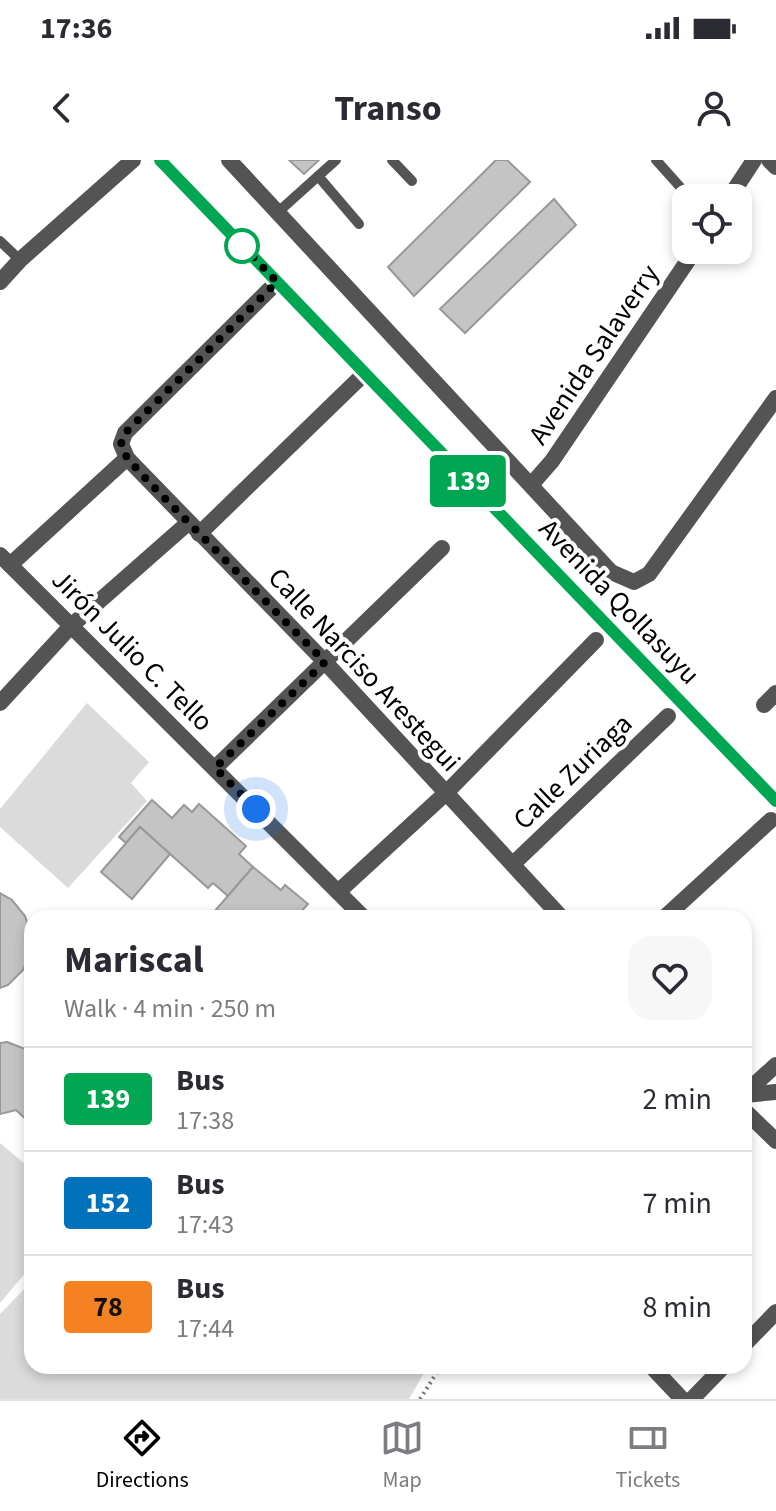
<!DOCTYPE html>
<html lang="en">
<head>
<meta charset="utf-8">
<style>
  :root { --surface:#fff; --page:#f7f7f7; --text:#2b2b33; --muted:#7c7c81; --line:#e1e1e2; --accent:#000 }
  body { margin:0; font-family:"Source Sans 3",sans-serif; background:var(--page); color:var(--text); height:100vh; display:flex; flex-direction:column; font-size:30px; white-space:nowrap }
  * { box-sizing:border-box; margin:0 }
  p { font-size:26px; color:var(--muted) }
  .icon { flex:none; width:44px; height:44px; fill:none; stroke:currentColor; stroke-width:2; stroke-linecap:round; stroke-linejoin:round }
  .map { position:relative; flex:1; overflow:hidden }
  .sheet { position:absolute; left:24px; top:750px; width:728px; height:464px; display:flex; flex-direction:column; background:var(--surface); border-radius:24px; box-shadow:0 4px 12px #0003 }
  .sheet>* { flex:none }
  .badge { padding:0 16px; border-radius:6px; font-size:28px; line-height:52px }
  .buttons { position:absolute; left:672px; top:24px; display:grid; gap:16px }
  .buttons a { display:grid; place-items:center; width:80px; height:80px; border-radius:16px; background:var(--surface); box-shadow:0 4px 12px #0003; font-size:40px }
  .you { position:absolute; width:40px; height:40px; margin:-20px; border:6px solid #fff; border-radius:50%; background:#1a73e8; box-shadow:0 0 0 12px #1a73e833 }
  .map>.badge { position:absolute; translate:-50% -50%; box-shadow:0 0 0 4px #fff }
  .round { display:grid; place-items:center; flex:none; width:84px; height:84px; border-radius:24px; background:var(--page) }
  .head { display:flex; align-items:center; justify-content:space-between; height:136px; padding:0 40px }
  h1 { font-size:38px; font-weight:700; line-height:60px }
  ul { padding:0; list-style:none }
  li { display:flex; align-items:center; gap:24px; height:104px; padding:0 40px; border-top:2px solid var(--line) }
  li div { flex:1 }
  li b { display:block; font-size:30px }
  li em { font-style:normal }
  li .badge { min-width:88px; font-weight:700; text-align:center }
  .status { display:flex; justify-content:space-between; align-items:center; height:56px; padding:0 40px; background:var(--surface); direction:ltr }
  .status svg { height:22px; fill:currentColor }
  header { display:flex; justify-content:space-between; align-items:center; height:104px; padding:0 40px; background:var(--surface); font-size:36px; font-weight:700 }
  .tabs { display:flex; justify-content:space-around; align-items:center; height:112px; border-top:2px solid var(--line); background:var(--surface); font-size:22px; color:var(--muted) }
  .tabs a { display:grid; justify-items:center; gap:4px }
  .tabs .active { color:var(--accent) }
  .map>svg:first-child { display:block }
  .green { fill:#dbdbdb }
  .building { fill:#c4c4c4; stroke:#989898; stroke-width:2 }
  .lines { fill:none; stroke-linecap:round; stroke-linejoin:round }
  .path { stroke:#767676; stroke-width:4; stroke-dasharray:2 4; stroke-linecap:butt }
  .service { stroke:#545454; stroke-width:10 }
  .minor { stroke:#545454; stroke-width:16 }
  .tertiary { stroke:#545454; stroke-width:16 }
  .line-casing { stroke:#fff; stroke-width:18 }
  .line { stroke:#00a651; stroke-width:12 }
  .walk { stroke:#000; stroke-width:8; stroke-dasharray:0 14.4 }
  .stop-dot { fill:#fff; stroke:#00a651; stroke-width:4 }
  .labels { text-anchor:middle; stroke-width:8; stroke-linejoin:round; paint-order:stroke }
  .street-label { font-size:28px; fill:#000; stroke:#fff }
</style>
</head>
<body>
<div class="status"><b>17:36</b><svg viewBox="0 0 49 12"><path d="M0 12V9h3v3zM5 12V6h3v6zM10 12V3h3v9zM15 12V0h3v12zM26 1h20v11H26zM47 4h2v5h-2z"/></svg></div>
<header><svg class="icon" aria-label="back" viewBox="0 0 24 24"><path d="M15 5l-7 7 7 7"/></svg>Transo<svg class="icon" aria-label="person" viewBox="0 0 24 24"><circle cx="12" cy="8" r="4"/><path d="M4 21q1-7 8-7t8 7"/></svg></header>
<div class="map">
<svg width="776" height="1239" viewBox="0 0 776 1239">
  <rect width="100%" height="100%" fill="#fff"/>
  <g class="green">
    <path d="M87 543 149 602 131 623 147 641 68 728 0 667V649Z"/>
    <path d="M0 983 32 1010V1105L0 1143Z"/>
    <path d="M32 1121V1206H269L279 1211 283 1206H428L409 1239H0V1154Z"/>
  </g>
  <g class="building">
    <path d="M289 0H319L304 14Z"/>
    <path d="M496 0H507L530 22 414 136 388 107Z"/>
    <path d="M554 39 576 65 465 173 440 149Z"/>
    <path d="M152 640 172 658 184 645 192 652 199 644 246 686 239 694 253 707 228 736 213 723 208 728 140 667 126 683 119 677Z"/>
    <path d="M140 667 170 694 132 739 101 712Z"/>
    <path d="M253 707 281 730 285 725 308 744 295 758H220L213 753Z"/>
    <path d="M0 733 12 740 25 756 31 774V790L23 810 8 825 0 828Z"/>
    <path d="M7 882 28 890 32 896V965L16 950 0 954V883Z"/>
  </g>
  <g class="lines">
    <path class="path" d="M420 1239 441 1206"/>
    <g class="service">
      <path d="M392 0 412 21"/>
      <path d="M656 0 690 38"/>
      <path d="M318 16 359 64"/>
      <path d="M277 53 336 0"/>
      <path d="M0 81 20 100"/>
    </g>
    <g class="minor">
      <path d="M229 0 611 412 634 422 649 414 776 238"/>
      <path d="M769 0 776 7"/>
      <path d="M729 38 754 0"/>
      <path d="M0 122 20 100 133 0"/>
      <path d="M277 122 125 273 121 284 127 298 325 502 562 758"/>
      <path d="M531 325 552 301 695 90"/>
      <path d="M199 374 364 214"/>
      <path d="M0 395 364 758"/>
      <path d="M10 405 127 298"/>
      <path d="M0 543 71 466 188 363"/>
      <path d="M764 545 776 533"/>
      <path d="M215 608 442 388"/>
      <path d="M513 704 668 556"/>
      <path d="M338 732 446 633 596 480"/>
      <path d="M664 758 771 660"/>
      <path d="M744 934 776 905"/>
      <path d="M744 935 776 932"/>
      <path d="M744 950 776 981"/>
      <path d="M744 1185 776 1152"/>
      <path d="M651 1206 682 1239"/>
      <path d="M692 1239 724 1206"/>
    </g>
    <path class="tertiary" d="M160 0 776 641"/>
  </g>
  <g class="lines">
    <g class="line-casing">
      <path id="line" d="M160 0 776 641"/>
    </g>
    <use href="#line" class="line"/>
    <path class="walk" d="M242 86 238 81 277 122 125 273 121 284 127 298 147 320 325 502 215 608 256 649"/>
  </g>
  <circle class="stop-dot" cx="242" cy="86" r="16"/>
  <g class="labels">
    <g class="street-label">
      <text transform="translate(593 194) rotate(-56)" y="10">Avenida Salaverry</text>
      <text transform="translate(620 441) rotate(46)" y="10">Avenida Qollasuyu</text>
      <text transform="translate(133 490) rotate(45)" y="10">Jirón Julio C. Tello</text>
      <text transform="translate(365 509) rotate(47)" y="10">Calle Narciso Arestegui</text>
      <text transform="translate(572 611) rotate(-44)" y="10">Calle Zuriaga</text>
    </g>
  </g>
</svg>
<div class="buttons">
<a><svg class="icon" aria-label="locate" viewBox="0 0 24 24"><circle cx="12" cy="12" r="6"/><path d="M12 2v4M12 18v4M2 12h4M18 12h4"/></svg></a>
</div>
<div class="you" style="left:256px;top:649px"></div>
<b class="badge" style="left:468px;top:321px;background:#00a651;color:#fff">139</b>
<section class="sheet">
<div class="head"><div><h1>Mariscal</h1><p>Walk · 4 min · 250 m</p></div><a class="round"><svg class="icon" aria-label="heart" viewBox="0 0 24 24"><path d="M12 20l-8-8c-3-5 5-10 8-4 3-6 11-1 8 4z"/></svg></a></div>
<ul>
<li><span class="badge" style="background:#00a651;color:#fff">139</span><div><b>Bus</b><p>17:38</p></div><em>2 min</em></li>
<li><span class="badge" style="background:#0072bc;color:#fff">152</span><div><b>Bus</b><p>17:43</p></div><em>7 min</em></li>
<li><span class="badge" style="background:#f58220;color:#111">78</span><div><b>Bus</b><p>17:44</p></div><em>8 min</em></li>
</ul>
</section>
</div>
<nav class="tabs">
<a class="active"><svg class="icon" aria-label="directions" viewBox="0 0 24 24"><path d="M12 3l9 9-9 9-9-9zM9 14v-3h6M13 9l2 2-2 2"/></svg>Directions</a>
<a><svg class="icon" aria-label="map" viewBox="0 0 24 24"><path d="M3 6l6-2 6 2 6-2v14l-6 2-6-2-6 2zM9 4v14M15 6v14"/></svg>Map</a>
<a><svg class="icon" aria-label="tickets" viewBox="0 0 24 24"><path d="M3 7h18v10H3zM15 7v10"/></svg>Tickets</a>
</nav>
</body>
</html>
